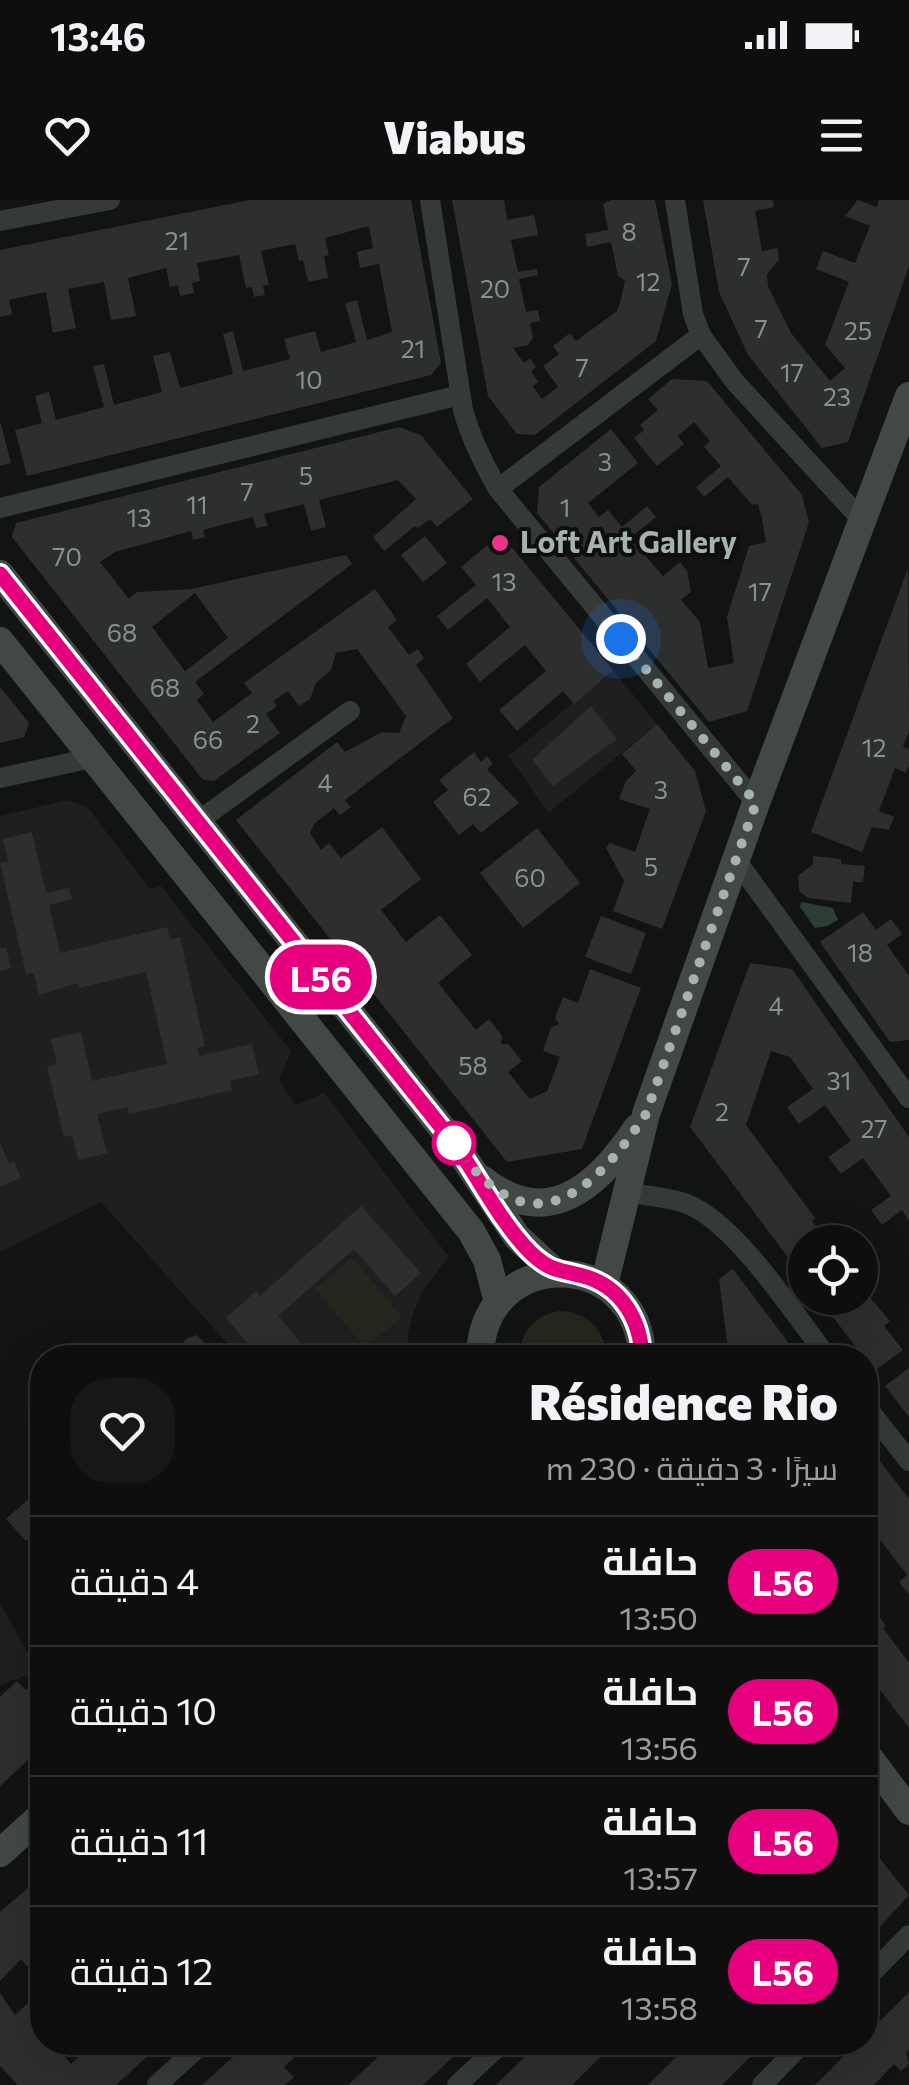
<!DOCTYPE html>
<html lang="ar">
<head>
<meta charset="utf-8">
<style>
  :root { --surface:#0e0e0e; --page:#171717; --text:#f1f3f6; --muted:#9b9c9e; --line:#2e2e2e }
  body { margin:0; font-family:Commissioner,Cairo,sans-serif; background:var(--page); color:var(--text); direction:rtl; height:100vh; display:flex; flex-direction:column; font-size:38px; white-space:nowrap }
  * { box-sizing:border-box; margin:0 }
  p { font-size:32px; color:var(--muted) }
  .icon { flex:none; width:55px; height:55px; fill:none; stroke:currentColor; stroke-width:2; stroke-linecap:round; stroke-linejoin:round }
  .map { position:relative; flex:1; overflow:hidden; direction:ltr }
  .sheet { position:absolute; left:30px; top:1145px; width:848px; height:710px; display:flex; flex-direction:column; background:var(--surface); border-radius:40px; box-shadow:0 10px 40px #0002,0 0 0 2px var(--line); direction:rtl }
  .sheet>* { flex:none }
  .badge { padding:0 20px; border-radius:32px; font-size:35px; line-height:65px }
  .buttons { position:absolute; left:788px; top:1025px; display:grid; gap:20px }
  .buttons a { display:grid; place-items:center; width:90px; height:90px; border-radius:50%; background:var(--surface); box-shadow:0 10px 40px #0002,0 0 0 2px var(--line); font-size:50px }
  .you { position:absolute; width:50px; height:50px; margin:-25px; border:8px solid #fff; border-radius:50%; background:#1a73e8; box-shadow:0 0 0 15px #1a73e833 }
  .map>.badge { position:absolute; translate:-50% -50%; box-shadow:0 0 0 5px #fff }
  .round { display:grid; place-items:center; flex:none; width:105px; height:105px; border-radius:40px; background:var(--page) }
  .head { display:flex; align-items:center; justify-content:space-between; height:170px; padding:0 40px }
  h1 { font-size:48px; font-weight:800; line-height:75px }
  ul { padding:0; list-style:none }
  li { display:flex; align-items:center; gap:30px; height:130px; padding:0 40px; border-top:2px solid var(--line) }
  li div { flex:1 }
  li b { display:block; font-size:38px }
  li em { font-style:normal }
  li .badge { min-width:110px; font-weight:700; text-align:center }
  .status { display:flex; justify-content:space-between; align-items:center; height:70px; padding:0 50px; background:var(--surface); direction:ltr }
  .status svg { height:28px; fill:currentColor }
  header { display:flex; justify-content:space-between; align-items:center; height:130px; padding:0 40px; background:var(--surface); font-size:45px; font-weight:800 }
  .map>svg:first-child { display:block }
  .built { fill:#1e2020 }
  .green { fill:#26261e }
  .water { fill:#2e3d33 }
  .building { fill:#2d2f2f; fill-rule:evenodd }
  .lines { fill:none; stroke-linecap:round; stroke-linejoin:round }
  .street { stroke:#353a39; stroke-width:20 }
  .secondary { stroke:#414845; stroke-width:28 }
  .line-casing { stroke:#fff; stroke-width:22 }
  .line { stroke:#e6007e; stroke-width:15 }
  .walk { stroke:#a4b3ac; stroke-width:10; stroke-dasharray:0 18 }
  .poi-dot { fill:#ea338a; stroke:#0d0e0e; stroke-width:4 }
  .stop-dot { fill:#fff; stroke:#e6007e; stroke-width:5 }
  .labels { text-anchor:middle; stroke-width:8; stroke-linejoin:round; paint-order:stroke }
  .number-label { font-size:25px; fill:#86928d }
  .poi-label { font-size:30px; font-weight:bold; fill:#a4b3ac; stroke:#0d0e0e; text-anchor:start }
</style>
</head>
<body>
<div class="status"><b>13:46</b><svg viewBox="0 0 49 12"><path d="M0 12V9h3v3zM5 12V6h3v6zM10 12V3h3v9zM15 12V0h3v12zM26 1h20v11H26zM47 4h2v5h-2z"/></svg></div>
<header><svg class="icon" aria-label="menu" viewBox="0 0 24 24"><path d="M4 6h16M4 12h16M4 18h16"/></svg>Viabus<svg class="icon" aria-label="heart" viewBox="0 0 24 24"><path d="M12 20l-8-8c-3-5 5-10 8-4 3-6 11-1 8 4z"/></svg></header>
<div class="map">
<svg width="909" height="1885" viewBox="0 0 909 1885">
  <rect width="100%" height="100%" fill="#121313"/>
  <g class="built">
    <path d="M613 470 657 524 548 613 509 556Z"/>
    <path d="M68 600 88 608 150 689 161 686 291 851 279 881 296 905 324 893 449 1057 423 1090 413 1114 408 1134V1157L240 1158 101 1002 0 1052V616Z"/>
    <path d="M0 1403 38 1471 0 1485Z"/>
  </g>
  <g class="green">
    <path d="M352 1058 402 1117 365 1148 316 1089Z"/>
    <path d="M559 1111C588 1112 605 1129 606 1157H520C520 1132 534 1116 559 1111Z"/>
  </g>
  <path class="water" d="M801 702 833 708 838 720 827 726 815 728 800 707Z"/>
  <g class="building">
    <path d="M250 0H411L441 163 431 175 27 276 15 230 42 223 35 196 49 192 56 220 104 207 93 166 104 164 114 205 162 192 153 156 170 152 180 188 233 174 223 134 233 131 243 171 290 159 284 139 315 131 321 152 356 142 345 103 357 100 367 140 392 132 379 64 360 68 357 52 373 48 369 26 325 38 329 55 324 56 328 78 308 82 303 60 299 61 295 44 261 51 269 85 263 86 265 95 254 97 252 87 246 88 239 55 197 63 200 81 192 83 194 93 180 96 178 85 170 87 166 68 128 78 136 116 111 120 104 82 68 89 76 128 53 133 46 92 9 100 12 114 0 117V50Z"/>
    <path d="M452 0H504L507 20 534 15 538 35 511 40 518 72 537 69 538 75 519 79 526 112 538 110 540 121 530 123 533 138 528 145 513 148 524 163 530 158 536 167 531 171 538 182 533 186 542 199 558 187 543 166 559 154 553 146 570 133 576 141 617 111 621 99 625 81 618 76 611 42 587 47 585 34 608 30 603 4 611 0H655L672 84 656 141 535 235 517 234 488 196Z"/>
    <path d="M703 0H773L774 7 755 11 762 51 778 48 779 59 767 75 768 86 791 133 830 181 845 168 825 145 849 82 816 69 823 51 855 63 870 26 845 16 858 0 877 7 879 0H909V66L848 242 822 248 748 155 719 92Z"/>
    <path d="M672 179 707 181 802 295 809 322 747 511 709 522 537 313 539 287 611 229 638 263 588 303 599 317 608 310 622 327 647 306 656 317 630 338 663 376 680 362 687 371 691 392 681 400 700 422 708 468 734 463 727 417 749 346 766 342 762 319 758 304 752 305 728 277 704 297 696 287 721 266 704 247 710 241 694 222 678 236 684 244 657 266 634 238 644 230 640 225 658 210 648 199Z"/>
    <path d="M1 224 11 263 0 266V225Z"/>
    <path d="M399 227 421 235 473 299 437 327 430 319 418 328 415 326 384 351 373 337 416 299 398 280 319 300 326 327 311 331 304 304 264 314 268 326 256 328 253 317 203 330 205 337 193 340 191 331 115 352 100 362 129 399 137 392 192 389 346 355 352 364 195 482 204 494 197 500 213 522 252 493 244 483 375 389 397 420 388 427 409 455 418 449 424 458 416 465 453 518 345 600 351 607 340 615 334 608 314 624 310 633 321 650 329 643 341 658 382 627 421 679 381 710 406 742 440 715 472 755 438 783 476 830 489 819 502 836 501 844H508L522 861 508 872 530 899 547 891 560 857 543 851 551 828 559 824 555 818 563 797 578 803 590 769 641 788 582 949 507 962 236 620 337 542 345 552 382 532 399 533 406 516 357 449 336 453 331 470 316 483 310 499 299 506 288 491 273 501 277 506 266 514 280 533 214 581 203 580 12 337 16 323ZM195 393 228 438 185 471 152 427Z"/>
    <path d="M501 334 613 470 574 504 563 491 517 531 499 510 546 471 525 445 480 482 466 464 510 427 487 398 448 430 437 416 476 385 461 367Z"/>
    <path d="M425 336 447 363 423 382 401 355Z"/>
    <path d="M908 368 909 531 903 547 909 549V565L906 573 895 568 879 611 894 617 889 630 872 627 862 652 811 632Z"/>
    <path d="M0 487 29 523 24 537 0 543Z"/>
    <path d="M591 506 617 539 553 586 532 560Z"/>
    <path d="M657 524 695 571 706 611 662 729 613 711 624 681 606 648 610 643 635 652 650 609 619 599 626 581 636 571 622 554Z"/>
    <path d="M474 552 481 562 487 556 493 564 487 569 519 603 481 633 473 624 459 635 433 602 448 590 439 580Z"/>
    <path d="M537 628 580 683 523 728 480 673Z"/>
    <path d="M32 632 46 693 69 688 72 699 49 705 60 753 167 727 170 740 180 737 205 846 197 848 199 856 252 844 259 874 230 881 232 890 129 914 128 907 97 914 107 953 78 960 72 935 64 937 47 867 57 864 51 839 81 832 92 881 167 864 146 772 79 788 78 783 39 795 34 773 26 774 0 663 8 661 3 639Z"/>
    <path d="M813 656 841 659V664L865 666 863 682H853L851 703 808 698 799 691 798 676 813 664Z"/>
    <path d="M863 712 876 730 891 719 902 734 887 745 909 776V840L890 842 820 742Z"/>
    <path d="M601 716 646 733 631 774 585 757Z"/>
    <path d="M6 747 11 768 0 771V749Z"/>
    <path d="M750 763 792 769 909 937V1021L902 1010 882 1025 871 1010 891 996 863 958 841 974 828 957 851 941 825 905 799 924 787 907 813 889 790 857 771 851 746 925 815 1018 812 1021 828 1042H805V1080L690 927Z"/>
    <path d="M0 943 9 963 14 961 21 978 0 987Z"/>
    <path d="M361 1006 421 1073 395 1096 354 1049 278 1116 314 1158H260L226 1118 256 1091 260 1096Z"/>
    <path d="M733 1069 800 1158H729L719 1079Z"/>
    <path d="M860 1075 868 1086 863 1089 890 1121 884 1126 903 1150 874 1171 865 1158H858L852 1149 856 1147 818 1098H860Z"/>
    <path d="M197 1135 218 1158H172L186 1139Z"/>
    <path d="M909 1168V1217L885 1186Z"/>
    <path d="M865 1242 909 1299V1395L899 1382 907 1375 865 1320Z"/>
    <path d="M42 1287V1344L34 1334 26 1341 6 1319Z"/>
    <path d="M865 1398 869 1404 873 1400 877 1405 873 1408 886 1426 883 1428 909 1463V1528L865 1470Z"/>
    <path d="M42 1476V1547L0 1586V1497L17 1481 26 1490Z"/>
    <path d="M865 1640 909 1695 865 1743Z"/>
    <path d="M42 1676V1784L21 1759 0 1781V1712Z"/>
    <path d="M42 1790V1820L37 1825 42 1832V1842H52L71 1864 94 1842H163L116 1885H18L0 1866V1793L15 1815Z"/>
    <path d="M909 1792V1850L906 1853 909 1864 901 1871 894 1864 874 1885H815L858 1842H865V1836Z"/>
    <path d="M249 1842H311L284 1867 294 1877 285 1885H202Z"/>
    <path d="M394 1842H469L423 1885H348Z"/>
    <path d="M540 1842H616L572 1885H496Z"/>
    <path d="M691 1842H765L722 1885H648Z"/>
  </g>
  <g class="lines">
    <g class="street">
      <path d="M430 0 463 210C471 239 483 263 498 289L756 603"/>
      <path d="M675 0 693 114 701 135 735 182 861 319"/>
      <path d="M0 21 110 0"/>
      <path d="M498 289 701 135"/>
      <path d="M0 308 460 195"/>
      <path d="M0 578 92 558"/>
      <path d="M197 622 350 511"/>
      <path d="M736 660 909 898"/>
      <path d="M626 992C646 996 669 997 687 1004 735 1022 796 1116 828 1158"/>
      <path d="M865 1205 909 1261"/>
      <path d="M865 1780 909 1735"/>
      <path d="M157 1885 204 1842"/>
      <path d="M457 1885 503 1842"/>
      <path d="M762 1885 804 1842"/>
    </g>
    <g class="secondary">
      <path d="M0 374 454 943 517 1037 556 1073"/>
      <path d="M0 441 471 1031 487 1060 498 1102"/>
      <path d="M482 979C548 1033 599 985 637 928"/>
      <path d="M604 1085 646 914 756 603 909 196"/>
      <path d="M480 1158C481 1045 640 1046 642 1158"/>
      <path d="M865 1552 909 1611"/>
      <path d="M0 1653 42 1615"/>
    </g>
  </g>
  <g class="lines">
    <g class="line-casing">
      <path id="line" d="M0 374 454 943C479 978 499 1020 529 1051 550 1072 558 1069 583 1076 621 1086 641 1120 642 1158"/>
    </g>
    <use href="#line" class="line"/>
    <path class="walk" d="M454 943C526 1051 590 998 646 914L756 603 621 439"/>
  </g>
  <circle class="poi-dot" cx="500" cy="343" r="10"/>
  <circle class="stop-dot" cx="454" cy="943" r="20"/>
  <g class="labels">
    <g class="number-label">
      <text x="629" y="41">8</text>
      <text x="177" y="50">21</text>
      <text x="744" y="76">7</text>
      <text x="648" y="91">12</text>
      <text x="495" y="98">20</text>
      <text x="761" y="138">7</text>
      <text x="858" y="140">25</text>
      <text x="413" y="158">21</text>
      <text x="582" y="177">7</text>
      <text x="792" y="182">17</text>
      <text x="309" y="189">10</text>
      <text x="837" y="206">23</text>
      <text x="605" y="271">3</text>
      <text x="306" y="285">5</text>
      <text x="247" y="301">7</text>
      <text x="197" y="314">11</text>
      <text x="565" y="317">1</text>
      <text x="139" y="327">13</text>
      <text x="67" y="366">70</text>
      <text x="504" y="391">13</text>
      <text x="760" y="401">17</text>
      <text x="122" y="442">68</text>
      <text x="165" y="497">68</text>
      <text x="253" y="533">2</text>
      <text x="208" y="549">66</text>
      <text x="874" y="557">12</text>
      <text x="325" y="592">4</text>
      <text x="661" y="599">3</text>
      <text x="477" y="606">62</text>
      <text x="651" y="676">5</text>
      <text x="530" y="687">60</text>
      <text x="860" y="762">18</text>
      <text x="776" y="815">4</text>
      <text x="473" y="875">58</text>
      <text x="839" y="890">31</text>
      <text x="722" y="921">2</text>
      <text x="874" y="938">27</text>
    </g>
    <g class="poi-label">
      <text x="520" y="353">Loft Art Gallery</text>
    </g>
  </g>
</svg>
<div class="buttons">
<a><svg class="icon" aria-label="locate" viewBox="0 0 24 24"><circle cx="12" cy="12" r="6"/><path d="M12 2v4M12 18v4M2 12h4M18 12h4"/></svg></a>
</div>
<div class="you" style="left:621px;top:439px"></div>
<b class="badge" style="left:321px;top:777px;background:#e6007e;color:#fff">L56</b>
<section class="sheet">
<div class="head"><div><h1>Résidence Rio</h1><p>سيرًا · 3 دقيقة · 230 m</p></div><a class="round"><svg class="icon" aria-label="heart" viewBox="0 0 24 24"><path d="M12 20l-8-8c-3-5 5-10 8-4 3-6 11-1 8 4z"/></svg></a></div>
<ul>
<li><span class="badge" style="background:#e6007e;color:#fff">L56</span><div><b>حافلة</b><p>13:50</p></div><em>4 دقيقة</em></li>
<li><span class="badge" style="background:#e6007e;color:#fff">L56</span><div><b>حافلة</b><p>13:56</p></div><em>10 دقيقة</em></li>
<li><span class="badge" style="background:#e6007e;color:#fff">L56</span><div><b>حافلة</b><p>13:57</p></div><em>11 دقيقة</em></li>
<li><span class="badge" style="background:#e6007e;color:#fff">L56</span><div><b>حافلة</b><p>13:58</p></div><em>12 دقيقة</em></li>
</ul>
</section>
</div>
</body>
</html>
